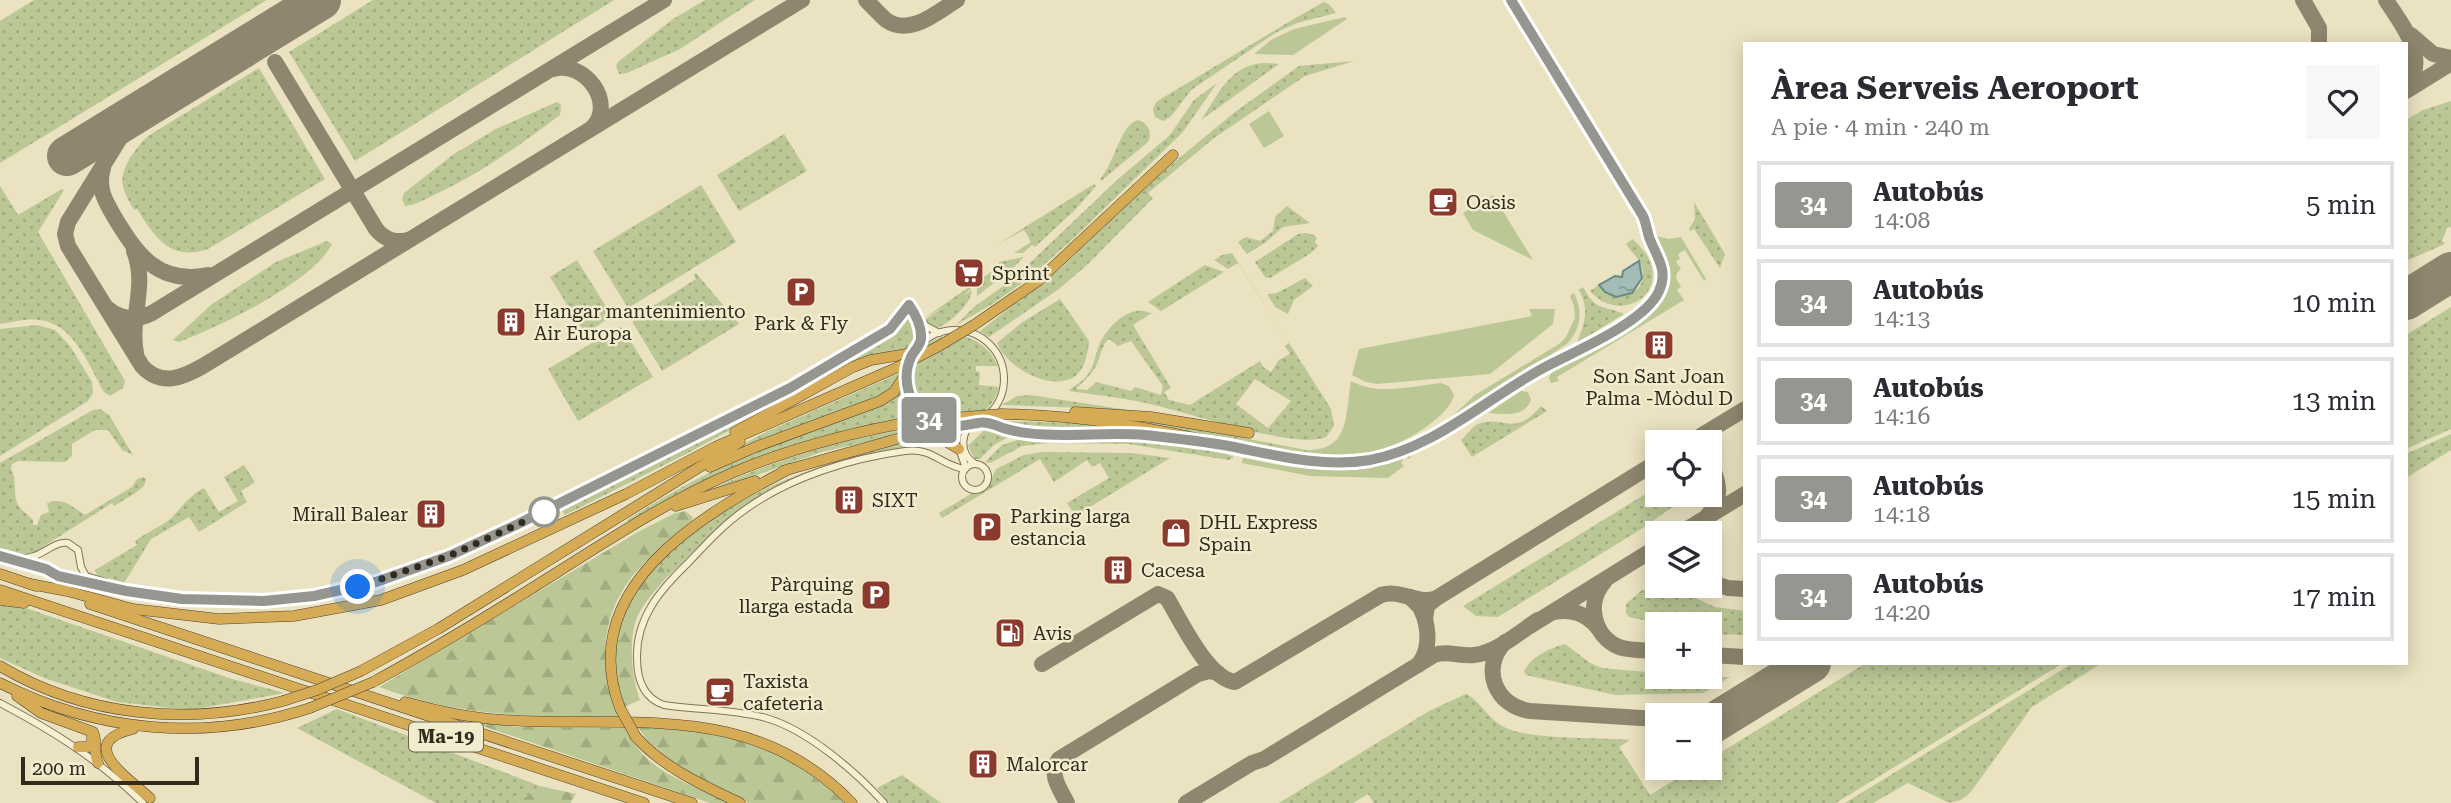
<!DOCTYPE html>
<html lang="es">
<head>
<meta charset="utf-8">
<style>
  :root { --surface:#fff; --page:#f7f7f7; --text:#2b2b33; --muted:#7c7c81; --line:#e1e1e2 }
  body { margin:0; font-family:"Roboto Serif",serif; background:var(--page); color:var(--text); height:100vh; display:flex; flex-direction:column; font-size:26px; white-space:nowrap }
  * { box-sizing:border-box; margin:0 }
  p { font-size:23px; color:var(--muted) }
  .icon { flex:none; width:38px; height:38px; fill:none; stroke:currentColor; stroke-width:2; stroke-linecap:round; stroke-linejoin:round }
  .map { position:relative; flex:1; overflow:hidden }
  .side { position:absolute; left:1743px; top:42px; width:665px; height:623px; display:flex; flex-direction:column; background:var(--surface); border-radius:0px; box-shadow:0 4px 18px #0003 }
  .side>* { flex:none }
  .badge { padding:0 14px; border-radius:5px; font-size:24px; line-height:46px }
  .buttons { position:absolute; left:1645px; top:430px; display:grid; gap:14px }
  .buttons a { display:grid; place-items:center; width:77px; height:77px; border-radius:0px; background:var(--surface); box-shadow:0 4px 18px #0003; font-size:35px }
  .scale { position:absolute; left:21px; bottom:18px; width:178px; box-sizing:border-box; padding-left:7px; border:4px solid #322a1d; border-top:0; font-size:19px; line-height:24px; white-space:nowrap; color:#322a1d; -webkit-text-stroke:5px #f2eccf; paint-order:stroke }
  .you { position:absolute; width:35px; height:35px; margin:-18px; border:5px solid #fff; border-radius:50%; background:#1a73e8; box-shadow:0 0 0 10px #1a73e833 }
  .map>.badge { position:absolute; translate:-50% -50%; box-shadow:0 0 0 4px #fff }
  .round { display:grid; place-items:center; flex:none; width:74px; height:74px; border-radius:0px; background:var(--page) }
  .overview { display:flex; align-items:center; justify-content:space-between; height:119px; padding:0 28px }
  h1 { font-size:33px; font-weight:700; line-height:52px }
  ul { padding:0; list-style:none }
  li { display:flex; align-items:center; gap:21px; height:88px; margin:0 14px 10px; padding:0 14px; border:4px solid var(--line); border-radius:0px }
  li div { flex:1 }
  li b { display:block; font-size:26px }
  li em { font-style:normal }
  li .badge { min-width:77px; font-weight:700; text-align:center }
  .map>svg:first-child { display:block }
  .grass { fill:url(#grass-dots); fill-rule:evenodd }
  .forest { fill:url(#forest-firs) }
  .green { fill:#bbc795 }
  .water { fill:url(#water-ripples); stroke:#6b8985; stroke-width:2 }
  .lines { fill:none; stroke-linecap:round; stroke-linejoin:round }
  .taxiway { stroke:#8e866e; stroke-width:16 }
  .runway { stroke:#8e866e; stroke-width:40 }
  .minor-casing { stroke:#817459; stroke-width:8 }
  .highway-casing { stroke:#4f412d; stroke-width:11 }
  .minor { stroke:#f6efd2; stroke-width:6 }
  .highway { stroke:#d5ac55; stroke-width:10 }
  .highway-bridge-casing { stroke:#4f412d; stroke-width:11; stroke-linecap:butt }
  .highway-bridge { stroke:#d5ac55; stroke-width:10 }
  .line-casing { stroke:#fff; stroke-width:16 }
  .line { stroke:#969691; stroke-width:10 }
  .walk { stroke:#322a1d; stroke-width:7; stroke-dasharray:0 12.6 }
  .stop-dot { fill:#fff; stroke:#969691; stroke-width:3.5 }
  .labels { text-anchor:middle; stroke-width:5; stroke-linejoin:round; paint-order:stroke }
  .shield { fill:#f2eccf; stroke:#6c6452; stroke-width:2 }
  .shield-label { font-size:18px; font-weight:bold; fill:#322a1d }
  .poi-label { font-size:19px; fill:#322a1d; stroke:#f2eccf; text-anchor:start }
</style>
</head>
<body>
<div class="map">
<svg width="2451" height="803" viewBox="0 0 2451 803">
  <defs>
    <pattern id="grass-dots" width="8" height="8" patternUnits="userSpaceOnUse" patternTransform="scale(1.75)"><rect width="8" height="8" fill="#bbc795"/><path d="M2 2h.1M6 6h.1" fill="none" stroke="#a1ab80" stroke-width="1.8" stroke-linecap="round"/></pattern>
    <pattern id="forest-firs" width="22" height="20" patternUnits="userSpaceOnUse" patternTransform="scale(1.75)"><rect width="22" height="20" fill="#bbc795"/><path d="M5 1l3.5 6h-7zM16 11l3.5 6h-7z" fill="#a1ab80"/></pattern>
    <pattern id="water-ripples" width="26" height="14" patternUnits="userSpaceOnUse" patternTransform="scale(1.75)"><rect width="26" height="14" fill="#a2bcb8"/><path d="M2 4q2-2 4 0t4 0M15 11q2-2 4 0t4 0" fill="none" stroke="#859995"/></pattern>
  </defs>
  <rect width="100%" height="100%" fill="#eae2c0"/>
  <g class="grass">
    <path d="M34 0H267L0 163V21Z"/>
    <path d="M373 0H614L355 161 289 52Z"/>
    <path d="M705 0H755L680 49 627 73 619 74 616 66 618 62 673 19Z"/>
    <path d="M1324 2 1330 5 1336 13 1297 23 1277 32 1194 88C1183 97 1175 117 1163 121L1155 117 1153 109 1156 102 1297 17Z"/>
    <path d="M1354 61 1305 76 1214 138 1148 193 1153 198 1088 264 1059 289 989 337 980 331 1062 267 1155 178 1235 112 1299 66Z"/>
    <path d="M1265 63 1279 64 1201 120C1219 94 1230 64 1265 63Z"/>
    <path d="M259 68 325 179 208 249C170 262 155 237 137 209L134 210C122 188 117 181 130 158 136 150 140 143 148 136Z"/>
    <path d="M1217 83 1183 132 1074 238 1029 278 994 303 956 325 974 307 1013 279 1117 180 1170 135 1194 100Z"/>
    <path d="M2451 101V227L2447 228 2442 241 2445 244 2406 261V120L2423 110Z"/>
    <path d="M557 102 561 105 560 115C521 144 484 171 440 192 429 197 417 205 405 206L402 199 404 193 454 154 496 129Z"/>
    <path d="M1138 120C1148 123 1153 133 1148 142L1101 181 1100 179C1115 163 1120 125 1138 120Z"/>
    <path d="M784 134 807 171 739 211 717 175Z"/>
    <path d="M1094 184 1096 186 1075 210 1035 247 1032 245 1023 253H1014L1031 242 1024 230 998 244Z"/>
    <path d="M701 185 736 242 628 308 593 251Z"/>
    <path d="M0 186 18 215 62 189 64 190 38 232 125 381 123 388 110 396 104 392C89 366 74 323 39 320 27 318 13 322 0 324Z"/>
    <path d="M1694 202 1725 254 1720 268 1694 229 1690 231 1689 229 1695 219Z"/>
    <path d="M1287 206 1310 223 1283 227 1266 242 1247 254 1238 242 1246 237 1260 241 1273 231 1275 217Z"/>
    <path d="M1305 233 1314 235 1317 238 1315 242 1318 246 1311 253 1270 278 1265 277 1255 262 1298 234Z"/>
    <path d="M1633 239C1639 246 1647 253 1650 261 1665 300 1616 322 1590 291L1599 285C1612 303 1645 298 1643 272 1642 261 1632 253 1626 244Z"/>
    <path d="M327 241 332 244C312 283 220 326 179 342L173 340 212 304 276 262Z"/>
    <path d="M1232 253 1331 409 1334 426 1326 437C1297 450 1190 413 1154 405 1126 398 1097 395 1069 391 1075 385 1084 381 1089 373 1095 363 1096 351 1101 341 1112 322 1133 302 1154 315L1150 314 1133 325 1171 388 1164 392 1169 400 1190 405 1260 361 1263 367 1271 372 1279 360 1290 354 1285 346 1289 343 1238 263 1228 269 1214 260 1222 255ZM1109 339 1118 346 1131 341 1163 386 1161 395 1135 387 1131 391 1096 382 1088 390 1076 389C1084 381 1091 375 1096 366 1101 357 1101 345 1109 339ZM1255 379 1291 401 1268 428 1236 404Z"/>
    <path d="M1024 257 1011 270 977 296 978 281 991 272 993 275 1006 266 996 272 994 270 999 262Z"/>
    <path d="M577 260 612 316 585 334 550 277Z"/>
    <path d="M1205 265 1224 272 1161 311 1148 302Z"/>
    <path d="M696 273 739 324 662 371 633 323V319L696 279 694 275Z"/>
    <path d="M1305 278 1313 286 1294 300 1288 314 1275 307 1267 294 1277 293Z"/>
    <path d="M969 287 971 289 964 295 972 290C971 305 949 324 935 329L924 320 947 305 923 319Z"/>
    <path d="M1583 287C1596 312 1604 305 1624 314L1577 343C1584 324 1590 310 1579 290Z"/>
    <path d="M1060 299 1089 341C1088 354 1084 374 1070 379 1045 389 1006 366 997 343L1021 323Z"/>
    <path d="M2451 307V429L2406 449V335Z"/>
    <path d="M907 313H910L917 326V339L908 350 857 361 686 454 565 515 560 508 635 473 793 389 890 332Z"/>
    <path d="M37 325 55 330 70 346 92 382 93 393 88 401 0 456V329Z"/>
    <path d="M619 327 623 329 653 377 578 421 548 369Z"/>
    <path d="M959 335C978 339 990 349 998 366H976V371L980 372 979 385 999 387C995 401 989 409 977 416 917 452 876 336 959 335Z"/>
    <path d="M900 373C898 384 886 392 877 398L734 449 768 431Z"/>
    <path d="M902 388 912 414C882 426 849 429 818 437 751 456 688 486 629 523L627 520C713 464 808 428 902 388Z"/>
    <path d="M1030 395 1135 411 1145 414 1085 408 1002 405 1017 396Z"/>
    <path d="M1541 406 1547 411 1472 457 1461 440C1467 435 1472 427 1478 424 1506 414 1512 439 1541 406Z"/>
    <path d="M100 409 109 415 133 455 122 450 108 430H95L72 444V456L65 462 18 461 12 464 11 469C17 479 13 492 17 503 19 509 29 515 33 520V525H37L41 515 49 512 47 503C64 496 73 508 85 515L132 487 137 479 143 477 146 479 144 486 134 494 114 506 112 503 30 555 12 556 0 553V463L93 410Z"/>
    <path d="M1130 419 1187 427 1306 450V453L1283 451Z"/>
    <path d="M1003 421 1079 423 1128 430 1027 429 1002 423Z"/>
    <path d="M987 427 1010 436 994 445 980 459H975L968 446Z"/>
    <path d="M914 428V431L822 452 698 496C767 461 838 440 914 428Z"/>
    <path d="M2451 434V450L2406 478V454Z"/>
    <path d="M1023 438C1081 437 1140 436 1197 448 1209 450 1224 452 1234 457L1229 460 1128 444 1048 443 1022 446 990 463 985 462 1002 445Z"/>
    <path d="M916 441V447L874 454 774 488 732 515 666 578 658 565C731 491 808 468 905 442Z"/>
    <path d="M1044 452 1131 453 1170 458 1072 518 1068 513 1072 511 1067 503 1109 478 1100 463 1092 467 1087 460 1054 482 1040 459 942 518 939 513 971 494H977L986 490 996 469 1024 455Z"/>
    <path d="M244 465 255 482 241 491 247 502 199 532 189 517 151 539 124 583 97 575 95 570 137 545 135 541C146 533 160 527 170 519 183 507 187 497 204 488L219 512 238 501 224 477Z"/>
    <path d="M1657 487V495H1689L1643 528 1498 617 1476 616 1463 606Z"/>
    <path d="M1659 586H1669L1715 607 1745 611V635L1710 634V625H1667L1629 617 1626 613V604L1642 590Z"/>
    <path d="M17 605 232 679 285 693 190 710 117 702 44 678 0 658V606Z"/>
    <path d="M1565 644 1590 663 1602 668 1657 673V677H1730L1703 693 1615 695 1526 675 1524 671C1531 657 1550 648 1565 644Z"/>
    <path d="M1866 663H2063L1836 803H1374L1368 794 1353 803H1279L1429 711 1466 694C1480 700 1488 720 1506 728 1532 740 1599 737 1630 740L1619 747 1650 795 1694 768H1710V759Z"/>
    <path d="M2073 663H2102L2032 707 1973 789C1966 798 1958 803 1947 802L1908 783 1873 803H1845Z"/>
    <path d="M337 709 540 786 518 803H436L297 728Z"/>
    <path d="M902 775 941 803H889L877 788Z"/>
  </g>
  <g class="forest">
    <path d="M685 511 693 517 692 520C674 537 653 553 636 572 598 617 600 664 618 717 532 716 461 718 379 687L638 532 673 514Z"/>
    <path d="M658 565 663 568 666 578C655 591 640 606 635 623 629 646 632 678 640 700L624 707C621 695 616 682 615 670 612 632 630 591 658 565Z"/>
    <path d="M465 720 518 727 625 728C630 736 634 744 640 751 662 777 701 789 731 803H710Z"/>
    <path d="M638 727C662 728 689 728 713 732 763 742 808 768 844 803H748L677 765 647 740Z"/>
    <path d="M540 786 576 794 570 803H518Z"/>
  </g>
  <g class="green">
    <path d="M1345 17 1347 19 1293 55 1254 54 1271 40 1294 29Z"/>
    <path d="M1269 111 1284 136 1264 148 1249 124Z"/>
    <path d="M1493 195 1533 260 1473 230 1463 213Z"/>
    <path d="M1656 236 1669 239 1681 237 1706 279 1704 281 1685 250 1678 254 1680 259 1676 261 1681 269 1677 273 1676 278 1681 287 1677 290 1684 300 1557 377 1559 381 1551 383 1549 378 1551 373 1647 313C1673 292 1670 265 1655 239Z"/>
    <path d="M1574 293C1583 311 1581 328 1568 343L1480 402 1448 420 1475 395 1559 344 1566 337 1575 318 1574 306 1570 296Z"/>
    <path d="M1529 309H1555L1553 324 1490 374 1377 384 1366 382 1352 375 1359 349 1532 316Z"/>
    <path d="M1351 381C1378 396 1412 386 1441 383L1449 386 1454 395C1451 407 1440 416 1430 424 1395 451 1350 462 1306 453V450C1351 451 1345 414 1351 381Z"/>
    <path d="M1521 391 1528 392 1531 400C1524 418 1505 414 1488 413Z"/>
    <path d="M1412 455 1409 459 1405 457 1401 463 1404 466 1388 478 1310 476 1242 463 1243 458C1273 464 1306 471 1336 469 1363 468 1387 459 1412 455Z"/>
  </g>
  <path class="water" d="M1639 261 1642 278 1632 293 1616 297 1605 292 1599 285 1615 276 1622 277 1623 271Z"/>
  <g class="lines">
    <g class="taxiway">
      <path d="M866 0C872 6 879 14 886 20 910 37 937 12 957 0"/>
      <path d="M2303 0 2319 28V44"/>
      <path d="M2386 0C2403 27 2430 57 2406 88"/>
      <path d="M2411 35 2433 54 2451 58"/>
      <path d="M275 62 376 229C385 240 395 243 408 240"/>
      <path d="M553 69C584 60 616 102 593 127"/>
      <path d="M2406 91 2451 63"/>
      <path d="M139 112 130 122 68 222 65 234 68 246 142 366C161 387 182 378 203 366L802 0"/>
      <path d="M103 168C97 188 105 201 115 218 138 256 159 285 208 275"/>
      <path d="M134 251C148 286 129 318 136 353"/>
      <path d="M2406 290 2451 270"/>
      <path d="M107 308C121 320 136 321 152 313L664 0"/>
      <path d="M1689 443 1745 409"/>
      <path d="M1708 515C1721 500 1720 486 1713 469"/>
      <path d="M1679 534 1745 494"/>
      <path d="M1604 582C1586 603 1593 636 1619 647 1630 651 1645 650 1657 651"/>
      <path d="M1710 582 1728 588 1745 589"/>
      <path d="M1410 597 1420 607 1425 619 1427 606 1435 599 1657 462"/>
      <path d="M1553 612C1572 609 1586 613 1598 628"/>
      <path d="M1530 626 1657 547"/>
      <path d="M1505 642C1480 668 1495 706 1530 711L1657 719"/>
      <path d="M1710 655 1745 657"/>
      <path d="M1042 664 1158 594 1167 598C1181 621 1207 678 1235 682L1381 595C1401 589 1415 604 1435 599"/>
      <path d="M1418 665C1429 652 1429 635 1425 619"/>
      <path d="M1710 721 1723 717"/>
      <path d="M1067 803C1060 789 1048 774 1059 759L1198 674 1209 671 1218 673"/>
      <path d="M1186 803 1252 763 1264 759 1434 655C1448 650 1460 657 1474 655 1496 653 1520 632 1538 620"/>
    </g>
    <g class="runway">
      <path d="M67 156 321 0"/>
      <path d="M2406 300 2451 272"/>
      <path d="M1710 725 1811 663"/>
    </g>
    <g class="minor-casing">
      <g id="minor">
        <path d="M918 320 920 331V343"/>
        <circle cx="955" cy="379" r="49"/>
        <path d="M943 426 959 449 966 468"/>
        <path d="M968 427C961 439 961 454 974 463"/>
        <circle cx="975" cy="477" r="13"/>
        <path d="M0 556 46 569 58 576 126 591 182 599 264 601 314 596 376 582 448 556 532 518 790 388 890 329 909 305 926 326 939 333"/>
        <path d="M15 558C42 561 50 541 68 543L78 550 81 567 86 576 106 582"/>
        <path d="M0 703C55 732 99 760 143 803"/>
        <path d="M884 803C856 772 808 730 766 718 734 709 697 710 664 705 643 698 637 679 637 658 636 618 660 590 688 563 706 544 724 524 746 509 790 477 852 458 905 451 933 447 941 466 965 469"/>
      </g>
    </g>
    <g class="highway-casing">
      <g id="highway">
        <path d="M974 325 1038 281 1173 155"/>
        <path d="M1075 412 1151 417 1249 433"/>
        <path d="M1002 414C1080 415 1153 427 1228 446"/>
        <path d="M735 432 853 367 871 360 907 354 915 350"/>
        <path d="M920 437 940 438 959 449"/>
        <path d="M710 467 758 446 880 401 894 392 907 372"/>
        <path d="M783 471 943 426"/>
        <path d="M676 506 755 481"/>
        <path d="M0 574 36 586"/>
        <path d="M30 584 67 591 133 609 219 619 294 616 381 600 463 570 626 494 715 447 898 367"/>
        <path d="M0 590 644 803"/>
        <path d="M0 600 24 603"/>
        <path d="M90 604 692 803"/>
        <path d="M0 666C85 717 189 726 283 701"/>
        <path d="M361 671 438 629 740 442"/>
        <path d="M373 682C436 648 496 611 556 573 613 537 670 500 732 473 791 448 853 432 916 421"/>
        <path d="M0 683C98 733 206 742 310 708"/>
        <path d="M17 696 41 713 93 732C98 742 93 753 98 763"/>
        <path d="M405 702C437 711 470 718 504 720 633 728 753 700 852 803"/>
        <path d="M620 708C575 589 700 515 789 469"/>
        <path d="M133 729C74 743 128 778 150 798"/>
        <path d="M636 737C664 768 702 785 740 803"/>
        <path d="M78 747H89L92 741V735"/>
      </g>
    </g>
    <use href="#minor" class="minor"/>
    <use href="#highway" class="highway"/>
    <g class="highway-bridge-casing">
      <g id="highway-bridge">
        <path d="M898 367 939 346 974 325"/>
        <path d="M916 421 1002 414"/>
        <path d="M283 701 317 690 361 671"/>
        <path d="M310 708 373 682"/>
        <path d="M620 708 636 737"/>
      </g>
    </g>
    <use href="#highway-bridge" class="highway-bridge"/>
  </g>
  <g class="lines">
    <g class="line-casing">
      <path id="line" d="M0 556 46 569 58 576 126 591 182 599 264 601 314 596 376 582 449 556 518 524 790 388 890 329 909 305C916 315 922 326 921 339 920 346 914 351 911 357 901 379 909 405 927 419 944 431 960 426 978 423 986 421 995 425 1003 428 1045 441 1100 431 1145 435 1173 438 1201 441 1229 446 1275 455 1322 468 1370 460 1438 447 1491 394 1551 364 1580 349 1646 321 1659 291 1669 270 1656 256 1649 237 1647 230 1646 223 1643 216L1511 0"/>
    </g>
    <use href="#line" class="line"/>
    <path class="walk" d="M358 587 449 556 551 509 544 512"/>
  </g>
  <defs>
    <g id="cafe-square" transform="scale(1.575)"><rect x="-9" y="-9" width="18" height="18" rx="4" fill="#8c392e" stroke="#f2eccf"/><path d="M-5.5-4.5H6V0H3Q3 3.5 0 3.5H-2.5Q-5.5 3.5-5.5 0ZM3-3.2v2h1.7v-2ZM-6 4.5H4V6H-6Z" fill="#fff"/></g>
    <g id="supermarket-square" transform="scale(1.575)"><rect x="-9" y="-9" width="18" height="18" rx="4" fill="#8c392e" stroke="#f2eccf"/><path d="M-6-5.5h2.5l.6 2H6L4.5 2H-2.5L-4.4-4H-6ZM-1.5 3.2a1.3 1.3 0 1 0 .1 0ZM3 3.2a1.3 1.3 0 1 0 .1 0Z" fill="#fff"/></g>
    <g id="parking-square" transform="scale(1.575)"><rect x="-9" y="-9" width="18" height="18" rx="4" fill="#8c392e" stroke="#f2eccf"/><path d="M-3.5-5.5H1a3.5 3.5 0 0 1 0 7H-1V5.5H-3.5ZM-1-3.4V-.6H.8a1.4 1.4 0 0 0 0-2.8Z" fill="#fff"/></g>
    <g id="building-square" transform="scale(1.575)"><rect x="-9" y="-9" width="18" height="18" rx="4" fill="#8c392e" stroke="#f2eccf"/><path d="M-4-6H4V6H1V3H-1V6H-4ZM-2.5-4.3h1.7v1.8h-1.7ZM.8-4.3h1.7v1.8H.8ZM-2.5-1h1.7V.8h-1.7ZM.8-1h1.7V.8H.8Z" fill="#fff"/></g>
    <g id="shop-square" transform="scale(1.575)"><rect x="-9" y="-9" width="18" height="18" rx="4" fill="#8c392e" stroke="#f2eccf"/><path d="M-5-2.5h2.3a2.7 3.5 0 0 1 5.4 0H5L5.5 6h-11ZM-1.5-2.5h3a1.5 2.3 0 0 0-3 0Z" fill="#fff"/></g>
    <g id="fuel-square" transform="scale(1.575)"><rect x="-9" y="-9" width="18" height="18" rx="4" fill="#8c392e" stroke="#f2eccf"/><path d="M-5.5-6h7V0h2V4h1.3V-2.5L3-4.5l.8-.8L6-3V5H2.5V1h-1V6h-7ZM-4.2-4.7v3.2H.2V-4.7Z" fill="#fff"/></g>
  </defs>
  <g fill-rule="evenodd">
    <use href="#cafe-square" x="1443" y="202"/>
    <use href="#supermarket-square" x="969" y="273"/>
    <use href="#parking-square" x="801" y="292"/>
    <use href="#building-square" x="511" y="322"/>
    <use href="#building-square" x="1659" y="345"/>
    <use href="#building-square" x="849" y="500"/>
    <use href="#building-square" x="431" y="514"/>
    <use href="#parking-square" x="987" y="527"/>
    <use href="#shop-square" x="1176" y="533"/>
    <use href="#building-square" x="1118" y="570"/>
    <use href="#parking-square" x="876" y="595"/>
    <use href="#fuel-square" x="1010" y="633"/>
    <use href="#cafe-square" x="720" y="692"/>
    <use href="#building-square" x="983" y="764"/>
  </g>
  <circle class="stop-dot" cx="544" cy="512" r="14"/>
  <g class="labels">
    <rect class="shield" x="409" y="722.5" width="74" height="29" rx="5"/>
    <g class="shield-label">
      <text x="446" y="743">Ma-19</text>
    </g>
    <g class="poi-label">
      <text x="1466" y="209">Oasis</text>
      <text x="992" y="280">Sprint</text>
      <text x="534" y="318">Hangar mantenimiento<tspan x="534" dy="22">Air Europa</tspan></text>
      <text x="801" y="330" text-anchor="middle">Park &amp; Fly</text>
      <text x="1659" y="383" text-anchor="middle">Son Sant Joan<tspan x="1659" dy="22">Palma -Mòdul D</tspan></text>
      <text x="872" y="507">SIXT</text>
      <text x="408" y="521" text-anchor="end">Mirall Balear</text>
      <text x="1010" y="523">Parking larga<tspan x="1010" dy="22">estancia</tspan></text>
      <text x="1199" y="529">DHL Express<tspan x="1199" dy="22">Spain</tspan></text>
      <text x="1141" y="577">Cacesa</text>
      <text x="853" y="591" text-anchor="end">Pàrquing<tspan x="853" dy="22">llarga estada</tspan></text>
      <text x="1033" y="640">Avis</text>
      <text x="743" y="688">Taxista<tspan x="743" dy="22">cafeteria</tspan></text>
      <text x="1006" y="771">Malorcar</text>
    </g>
  </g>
</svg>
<div class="buttons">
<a><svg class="icon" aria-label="locate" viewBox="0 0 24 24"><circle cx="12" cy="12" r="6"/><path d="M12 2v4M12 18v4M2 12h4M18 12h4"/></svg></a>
<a><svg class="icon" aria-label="layers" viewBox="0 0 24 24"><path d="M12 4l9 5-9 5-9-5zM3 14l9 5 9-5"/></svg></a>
<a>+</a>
<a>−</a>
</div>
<div class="scale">200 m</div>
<div class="you" style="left:358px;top:587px"></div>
<b class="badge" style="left:929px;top:420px;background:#969691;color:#fff">34</b>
<section class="side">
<div class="overview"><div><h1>Àrea Serveis Aeroport</h1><p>A pie · 4 min · 240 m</p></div><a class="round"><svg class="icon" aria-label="heart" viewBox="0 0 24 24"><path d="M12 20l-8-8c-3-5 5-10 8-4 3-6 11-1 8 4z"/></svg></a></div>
<ul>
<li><span class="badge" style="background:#969691;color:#fff">34</span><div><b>Autobús</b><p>14:08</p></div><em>5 min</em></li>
<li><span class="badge" style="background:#969691;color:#fff">34</span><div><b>Autobús</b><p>14:13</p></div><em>10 min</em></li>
<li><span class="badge" style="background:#969691;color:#fff">34</span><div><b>Autobús</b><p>14:16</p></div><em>13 min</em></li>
<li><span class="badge" style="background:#969691;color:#fff">34</span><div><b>Autobús</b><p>14:18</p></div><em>15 min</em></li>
<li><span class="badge" style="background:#969691;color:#fff">34</span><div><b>Autobús</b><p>14:20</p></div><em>17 min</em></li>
</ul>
</section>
</div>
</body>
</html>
